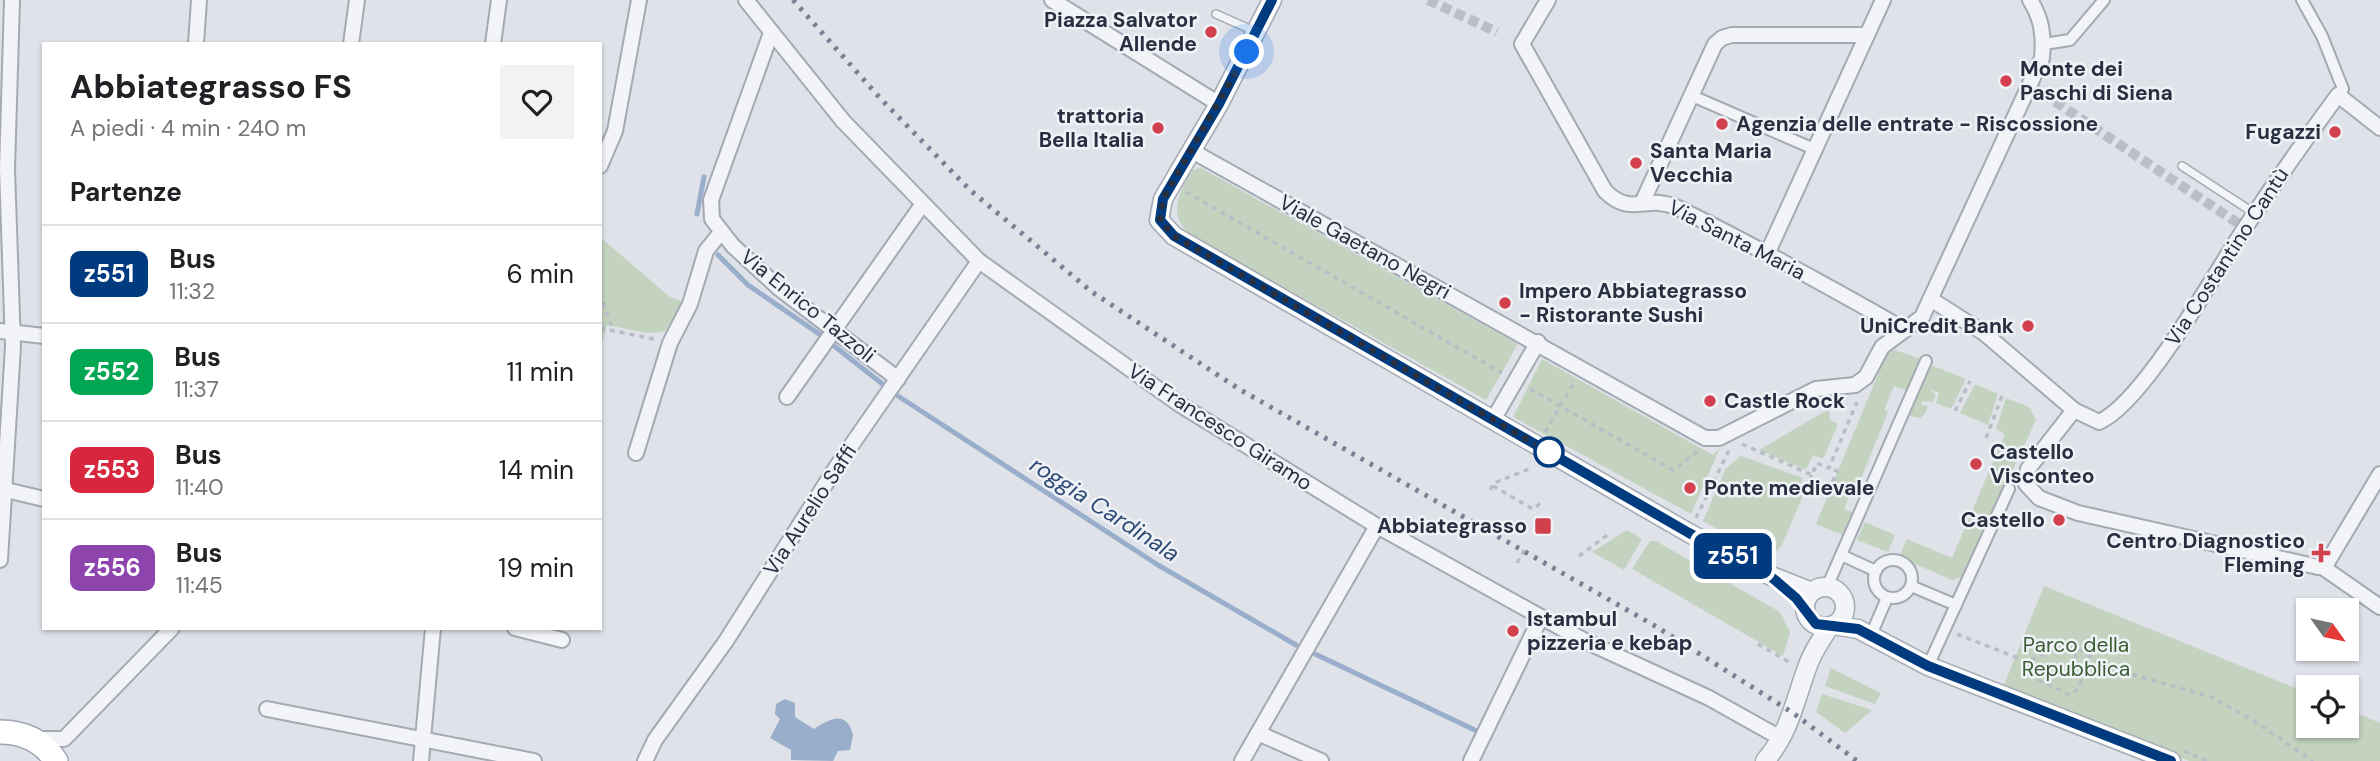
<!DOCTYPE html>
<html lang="it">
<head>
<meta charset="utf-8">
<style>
  :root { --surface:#fff; --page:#f2f2f2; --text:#202124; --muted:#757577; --line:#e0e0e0 }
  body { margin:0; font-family:"DM Sans",sans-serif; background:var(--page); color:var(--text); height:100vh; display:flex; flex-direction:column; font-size:26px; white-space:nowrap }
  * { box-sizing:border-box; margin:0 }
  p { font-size:23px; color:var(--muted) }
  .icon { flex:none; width:38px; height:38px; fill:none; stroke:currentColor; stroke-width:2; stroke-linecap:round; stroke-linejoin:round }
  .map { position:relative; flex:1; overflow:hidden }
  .sheet { position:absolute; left:42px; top:42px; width:560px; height:588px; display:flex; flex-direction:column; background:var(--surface); border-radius:0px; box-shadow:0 2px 5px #0004 }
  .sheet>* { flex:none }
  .badge { padding:0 14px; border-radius:10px; font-size:24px; line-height:46px }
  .needle { width:46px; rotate:123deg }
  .controls { position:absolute; left:2296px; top:598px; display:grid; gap:14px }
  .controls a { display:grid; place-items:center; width:63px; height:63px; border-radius:0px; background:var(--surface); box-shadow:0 2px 5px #0004; font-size:35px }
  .you { position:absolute; width:35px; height:35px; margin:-18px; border:5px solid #fff; border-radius:50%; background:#1a73e8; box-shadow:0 0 0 10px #1a73e833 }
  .map>.badge { position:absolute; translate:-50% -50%; box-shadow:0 0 0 4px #fff }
  h2 { padding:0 28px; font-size:26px; line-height:63px }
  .round { display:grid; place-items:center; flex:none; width:74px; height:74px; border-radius:0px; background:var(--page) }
  .summary { display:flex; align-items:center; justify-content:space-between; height:119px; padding:0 28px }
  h1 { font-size:33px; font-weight:700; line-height:52px }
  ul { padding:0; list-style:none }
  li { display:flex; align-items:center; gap:21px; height:98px; padding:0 28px; border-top:2px solid var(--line) }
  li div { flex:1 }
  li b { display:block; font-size:26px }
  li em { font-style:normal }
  li .badge { min-width:77px; font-weight:700; text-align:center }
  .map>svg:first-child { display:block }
  .green { fill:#c4d3c0 }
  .water { fill:#99aeca }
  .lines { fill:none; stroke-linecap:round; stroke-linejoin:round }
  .stream { stroke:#99aeca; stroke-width:5 }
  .pedestrian-tunnel { stroke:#babec7; stroke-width:10; stroke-dasharray:10 5; stroke-linecap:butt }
  .service-casing { stroke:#a4a9b3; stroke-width:10 }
  .pedestrian-casing { stroke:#a4a9b3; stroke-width:14 }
  .minor-casing { stroke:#a4a9b3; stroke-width:18 }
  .tertiary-casing { stroke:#a4a9b3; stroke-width:21 }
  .primary-casing { stroke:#9ea6b5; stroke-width:26 }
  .path { stroke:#b9bdc4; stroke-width:3.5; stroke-dasharray:5 5; stroke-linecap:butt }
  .service { stroke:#f2f4f7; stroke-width:7 }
  .pedestrian { stroke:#f2f4f7; stroke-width:10 }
  .minor { stroke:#f2f4f7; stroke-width:14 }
  .tertiary { stroke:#f2f4f7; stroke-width:18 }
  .primary { stroke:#fff; stroke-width:23 }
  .rail { stroke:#788193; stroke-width:5; stroke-dasharray:3.5 7; stroke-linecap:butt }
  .line-casing { stroke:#fff; stroke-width:16 }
  .line { stroke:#003b80; stroke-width:10 }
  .walk { stroke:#282f41; stroke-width:7; stroke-dasharray:0 12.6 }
  .poi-dot { fill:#d2404e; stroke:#eff2f6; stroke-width:2.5 }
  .stop-dot { fill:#fff; stroke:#003b80; stroke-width:3.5 }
  .labels { text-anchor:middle; stroke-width:5; stroke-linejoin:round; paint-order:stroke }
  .poi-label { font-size:21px; font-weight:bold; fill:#282f41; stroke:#eff2f6; text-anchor:start }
  .street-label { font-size:21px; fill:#282f41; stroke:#eff2f6 }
  .park-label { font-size:21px; fill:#3a5d34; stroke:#eff2f6 }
  .water-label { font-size:23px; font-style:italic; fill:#304b76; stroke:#eff2f6 }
</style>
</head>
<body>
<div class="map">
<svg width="2380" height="761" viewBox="0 0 2380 761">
  <rect width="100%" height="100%" fill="#dfe2e9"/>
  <g class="green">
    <path d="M1201 168 1518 344 1486 400 1190 235C1167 214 1179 193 1192 170Z"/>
    <path d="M600 237 670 297 684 302 671 331 647 333 607 325 600 350Z"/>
    <path d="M1895 350 1921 359 1907 391 1894 386 1884 410 1888 412 1858 486 1854 485 1844 509 1857 514 1847 537 1816 524 1886 355Z"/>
    <path d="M1542 359 1713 455 1720 448 1691 514 1513 417Z"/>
    <path d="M1931 365 1966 379 1951 409 1936 403 1939 393 1929 389 1936 395 1933 402 1922 401 1921 404 1928 407 1924 415 1920 418 1909 416Z"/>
    <path d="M1975 384 1998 394 1988 425 1960 413Z"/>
    <path d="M2006 398 2029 407 2036 420 1964 576 1952 580 1899 557 1907 539 1952 558 2005 434 1996 429Z"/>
    <path d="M1829 409 1830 420 1838 424 1823 459 1813 455 1806 470 1759 450Z"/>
    <path d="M1741 456 1803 478 1797 493 1803 496 1782 545 1771 558 1703 521 1726 468Z"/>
    <path d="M1865 522 1895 535 1888 552 1857 540Z"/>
    <path d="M1627 530 1642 539 1624 570 1592 552Z"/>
    <path d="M1650 541H1656L1780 612 1790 632 1783 656 1632 569Z"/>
    <path d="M2044 586 2308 693V726H2347V709L2380 723V761H2189L2003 687Z"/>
    <path d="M1831 668 1881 693 1875 704 1825 686Z"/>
    <path d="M1822 694 1872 710 1845 733 1816 712Z"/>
  </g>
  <path class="water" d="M785 699 795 703V717L814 729C824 723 846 706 853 735L850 750 838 751 833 761 791 760V750L770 738 780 719 775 714 776 704Z"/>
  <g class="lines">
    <g class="stream">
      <path d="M697 214 704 177"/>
      <path d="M718 255 748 285 825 338"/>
      <path d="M833 345 885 386"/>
      <path d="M898 396 1158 565 1296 645"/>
      <path d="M1313 653 1479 732"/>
    </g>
    <g class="pedestrian-tunnel">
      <path d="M1428 0 1497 32"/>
      <path d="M2030 85 2245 228"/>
    </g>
    <g class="service-casing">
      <g id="service">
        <path d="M1216 14 1254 31"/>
        <path d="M2182 166 2254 213"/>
      </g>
    </g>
    <g class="pedestrian-casing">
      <g id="pedestrian">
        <path d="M2302 0 2322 36 2343 89 2338 95"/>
        <path d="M2044 44 2070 40 2104 0"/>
        <path d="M1690 95 1814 149"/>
        <circle cx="1893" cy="579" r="19"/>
        <path d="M1876 571 1841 555 1926 361"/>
        <path d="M1911 586 1956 605"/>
        <path d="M1827 587 1841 555"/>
        <path d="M1871 635 1887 598"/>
        <path d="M1928 666 2009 489"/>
      </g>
    </g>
    <g class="minor-casing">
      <g id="minor">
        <path d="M746 0 843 121 979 261 1179 404 1377 526 1541 617 1585 641 1709 698 1782 739"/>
        <path d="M1052 0 1219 104"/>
        <path d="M1548 0 1522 44 1605 191C1632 218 1646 193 1678 208 1755 246 1830 287 1905 330"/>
        <path d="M771 33 711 200 712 219 733 246 780 289 898 379"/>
        <path d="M196 44 199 0"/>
        <path d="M351 44 357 0"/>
        <path d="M493 44 499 0"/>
        <path d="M1192 151 1705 438H1719L1816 389 1855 385 1866 377 1882 347 1922 317 2042 58C2044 36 2042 19 2030 0"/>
        <path d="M600 166 615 131 639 0"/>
        <path d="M1642 203 1715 44 1722 38 1732 35H1865"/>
        <path d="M1768 252 1883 0"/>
        <path d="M1932 300 1984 333 2074 410 2099 422C2144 402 2213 276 2243 231 2273 185 2305 140 2338 95L2380 128"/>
        <path d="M0 331 44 336"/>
        <path d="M787 397 922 205"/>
        <path d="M2074 410 2028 469 2026 484 2039 498 2078 513 2318 567 2327 563 2380 474"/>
        <path d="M1493 420 1538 342"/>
        <path d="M636 453 670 343 690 304 706 251 721 232"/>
        <path d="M6 490 44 499"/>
        <path d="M0 560 13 346 7 169 12 0"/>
        <path d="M2321 566 2380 607"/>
        <path d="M515 628 562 640"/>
        <path d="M267 709 534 761"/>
        <path d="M1258 733 1321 761"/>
        <path d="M35 739H64L172 628"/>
        <path d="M421 761 433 628"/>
        <path d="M645 761 655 740 726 641 837 466 979 261"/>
        <path d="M1242 761 1377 526"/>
        <path d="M1471 761 1541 617"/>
      </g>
    </g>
    <g class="tertiary-casing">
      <g id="tertiary">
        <path d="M1272 0 1219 104 1163 199 1159 220 1174 236 1689 533 1769 575 1812 592"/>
        <circle cx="1825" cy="607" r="20"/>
        <path d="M1834 625 1858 629 1928 666 2171 761"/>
        <path d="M1765 761C1790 732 1795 700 1808 665 1813 651 1822 638 1830 626"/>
      </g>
    </g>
    <g class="primary-casing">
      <path id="primary" d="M0 732C24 732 43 741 56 761"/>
    </g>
    <g class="path">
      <path d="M1186 192 1502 373"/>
      <path d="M600 293 613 331"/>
      <path d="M600 328 654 339"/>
      <path d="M1530 389 1673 470 1697 452"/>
      <path d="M1955 411 1970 381"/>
      <path d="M1545 432 1575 381"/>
      <path d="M1986 438 2002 396"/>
      <path d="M1742 444 1812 475 1817 463 1829 468 1857 402"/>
      <path d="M1812 475 1807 487 1827 496 1837 471 1829 468"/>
      <path d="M1493 486 1533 509 1541 503"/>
      <path d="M1490 490 1494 483 1529 469"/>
      <path d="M1696 518 1729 450"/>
      <path d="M1579 556 1610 533"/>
      <path d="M1517 563 1526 547"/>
      <path d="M1957 634 2028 662 2052 650 2076 648 2109 668 2211 697 2254 721 2313 761"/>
      <path d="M1758 644 1791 663"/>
      <path d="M2028 662 2039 680 2070 695 2078 689 2084 673 2075 660 2076 649"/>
      <path d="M2184 751 2207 761"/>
    </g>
    <use href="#service" class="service"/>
    <use href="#pedestrian" class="pedestrian"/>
    <use href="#minor" class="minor"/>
    <use href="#tertiary" class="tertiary"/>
    <use href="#primary" class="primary"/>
    <path class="rail" d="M793 0 880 98 970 190 1092 292 1239 389 1657 627 1793 713 1857 761"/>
  </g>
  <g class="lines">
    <g class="line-casing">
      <path id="line" d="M1272 0 1219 104 1163 199 1160 220 1174 236 1689 533 1769 575 1796 598 1816 624 1858 629 1928 666 2171 761"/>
    </g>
    <use href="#line" class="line"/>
    <path class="walk" d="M1247 52 1163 199 1160 220 1174 236 1549 452"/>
  </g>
  <g class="poi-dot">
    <circle cx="1211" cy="32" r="7"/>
    <circle cx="2006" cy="81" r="7"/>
    <circle cx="1722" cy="124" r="7"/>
    <circle cx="1158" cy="128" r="7"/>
    <circle cx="2335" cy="132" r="7"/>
    <circle cx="1636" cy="163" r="7"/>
    <circle cx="1505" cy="303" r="7"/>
    <circle cx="2028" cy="326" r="7"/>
    <circle cx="1710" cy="401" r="7"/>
    <circle cx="1976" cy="464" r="7"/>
    <circle cx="1690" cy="488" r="7"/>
    <circle cx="2059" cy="520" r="7"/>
    <rect x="1534" y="517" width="18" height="18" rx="3.5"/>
    <path d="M2317.5 542.5h7v7h7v7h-7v7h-7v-7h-7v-7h7z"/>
    <circle cx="1513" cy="631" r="7"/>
  </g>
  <circle class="stop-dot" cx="1549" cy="452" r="14"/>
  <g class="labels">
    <g class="poi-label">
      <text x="1197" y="27" text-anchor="end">Piazza Salvator<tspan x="1197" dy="24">Allende</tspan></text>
      <text x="2020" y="76">Monte dei<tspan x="2020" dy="24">Paschi di Siena</tspan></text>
      <text x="1144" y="123" text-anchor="end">trattoria<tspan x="1144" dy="24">Bella Italia</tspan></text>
      <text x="1736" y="131">Agenzia delle entrate - Riscossione</text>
      <text x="2321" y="139" text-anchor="end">Fugazzi</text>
      <text x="1650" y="158">Santa Maria<tspan x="1650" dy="24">Vecchia</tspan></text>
      <text x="1519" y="298">Impero Abbiategrasso<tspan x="1519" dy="24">- Ristorante Sushi</tspan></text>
      <text x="2014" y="333" text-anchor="end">UniCredit Bank</text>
      <text x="1724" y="408">Castle Rock</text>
      <text x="1990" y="459">Castello<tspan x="1990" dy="24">Visconteo</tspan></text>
      <text x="1704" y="495">Ponte medievale</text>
      <text x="2045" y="527" text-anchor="end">Castello</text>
      <text x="1527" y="533" text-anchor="end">Abbiategrasso</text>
      <text x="2305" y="548" text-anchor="end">Centro Diagnostico<tspan x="2305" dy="24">Fleming</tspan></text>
      <text x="1527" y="626">Istambul<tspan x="1527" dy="24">pizzeria e kebap</tspan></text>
    </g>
    <g class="street-label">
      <text transform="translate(1737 240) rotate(27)" y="7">Via Santa Maria</text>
      <text transform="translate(1365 247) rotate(29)" y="7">Viale Gaetano Negri</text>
      <text transform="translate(2227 257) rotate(-57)" y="7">Via Costantino Cantù</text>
      <text transform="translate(808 306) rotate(39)" y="7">Via Enrico Tazzoli</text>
      <text transform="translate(1220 427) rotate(33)" y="7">Via Francesco Giramo</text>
      <text transform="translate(810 510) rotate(-57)" y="7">Via Aurelio Saffi</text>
    </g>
    <g class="park-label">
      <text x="2076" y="652">Parco della<tspan x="2076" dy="24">Repubblica</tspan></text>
    </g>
    <g class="water-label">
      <text transform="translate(1105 509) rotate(33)" y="8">roggia Cardinala</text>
    </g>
  </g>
</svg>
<div class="controls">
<a><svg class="needle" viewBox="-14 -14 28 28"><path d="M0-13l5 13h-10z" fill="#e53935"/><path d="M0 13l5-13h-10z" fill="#757577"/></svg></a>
<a><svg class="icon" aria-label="locate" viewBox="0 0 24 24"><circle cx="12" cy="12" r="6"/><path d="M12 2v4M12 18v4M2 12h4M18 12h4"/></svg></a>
</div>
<div class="you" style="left:1247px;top:52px"></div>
<b class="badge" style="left:1733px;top:556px;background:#003b80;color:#fff">z551</b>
<section class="sheet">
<div class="summary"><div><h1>Abbiategrasso FS</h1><p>A piedi · 4 min · 240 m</p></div><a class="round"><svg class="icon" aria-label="heart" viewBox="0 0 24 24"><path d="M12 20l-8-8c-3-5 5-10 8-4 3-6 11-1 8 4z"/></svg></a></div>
<h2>Partenze</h2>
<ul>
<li><span class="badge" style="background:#003b80;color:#fff">z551</span><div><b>Bus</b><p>11:32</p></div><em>6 min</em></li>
<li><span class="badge" style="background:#00a651;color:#fff">z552</span><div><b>Bus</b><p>11:37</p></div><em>11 min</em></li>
<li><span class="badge" style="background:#d7263d;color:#fff">z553</span><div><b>Bus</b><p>11:40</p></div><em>14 min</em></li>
<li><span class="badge" style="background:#8e44ad;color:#fff">z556</span><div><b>Bus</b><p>11:45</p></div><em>19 min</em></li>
</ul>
</section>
</div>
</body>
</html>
